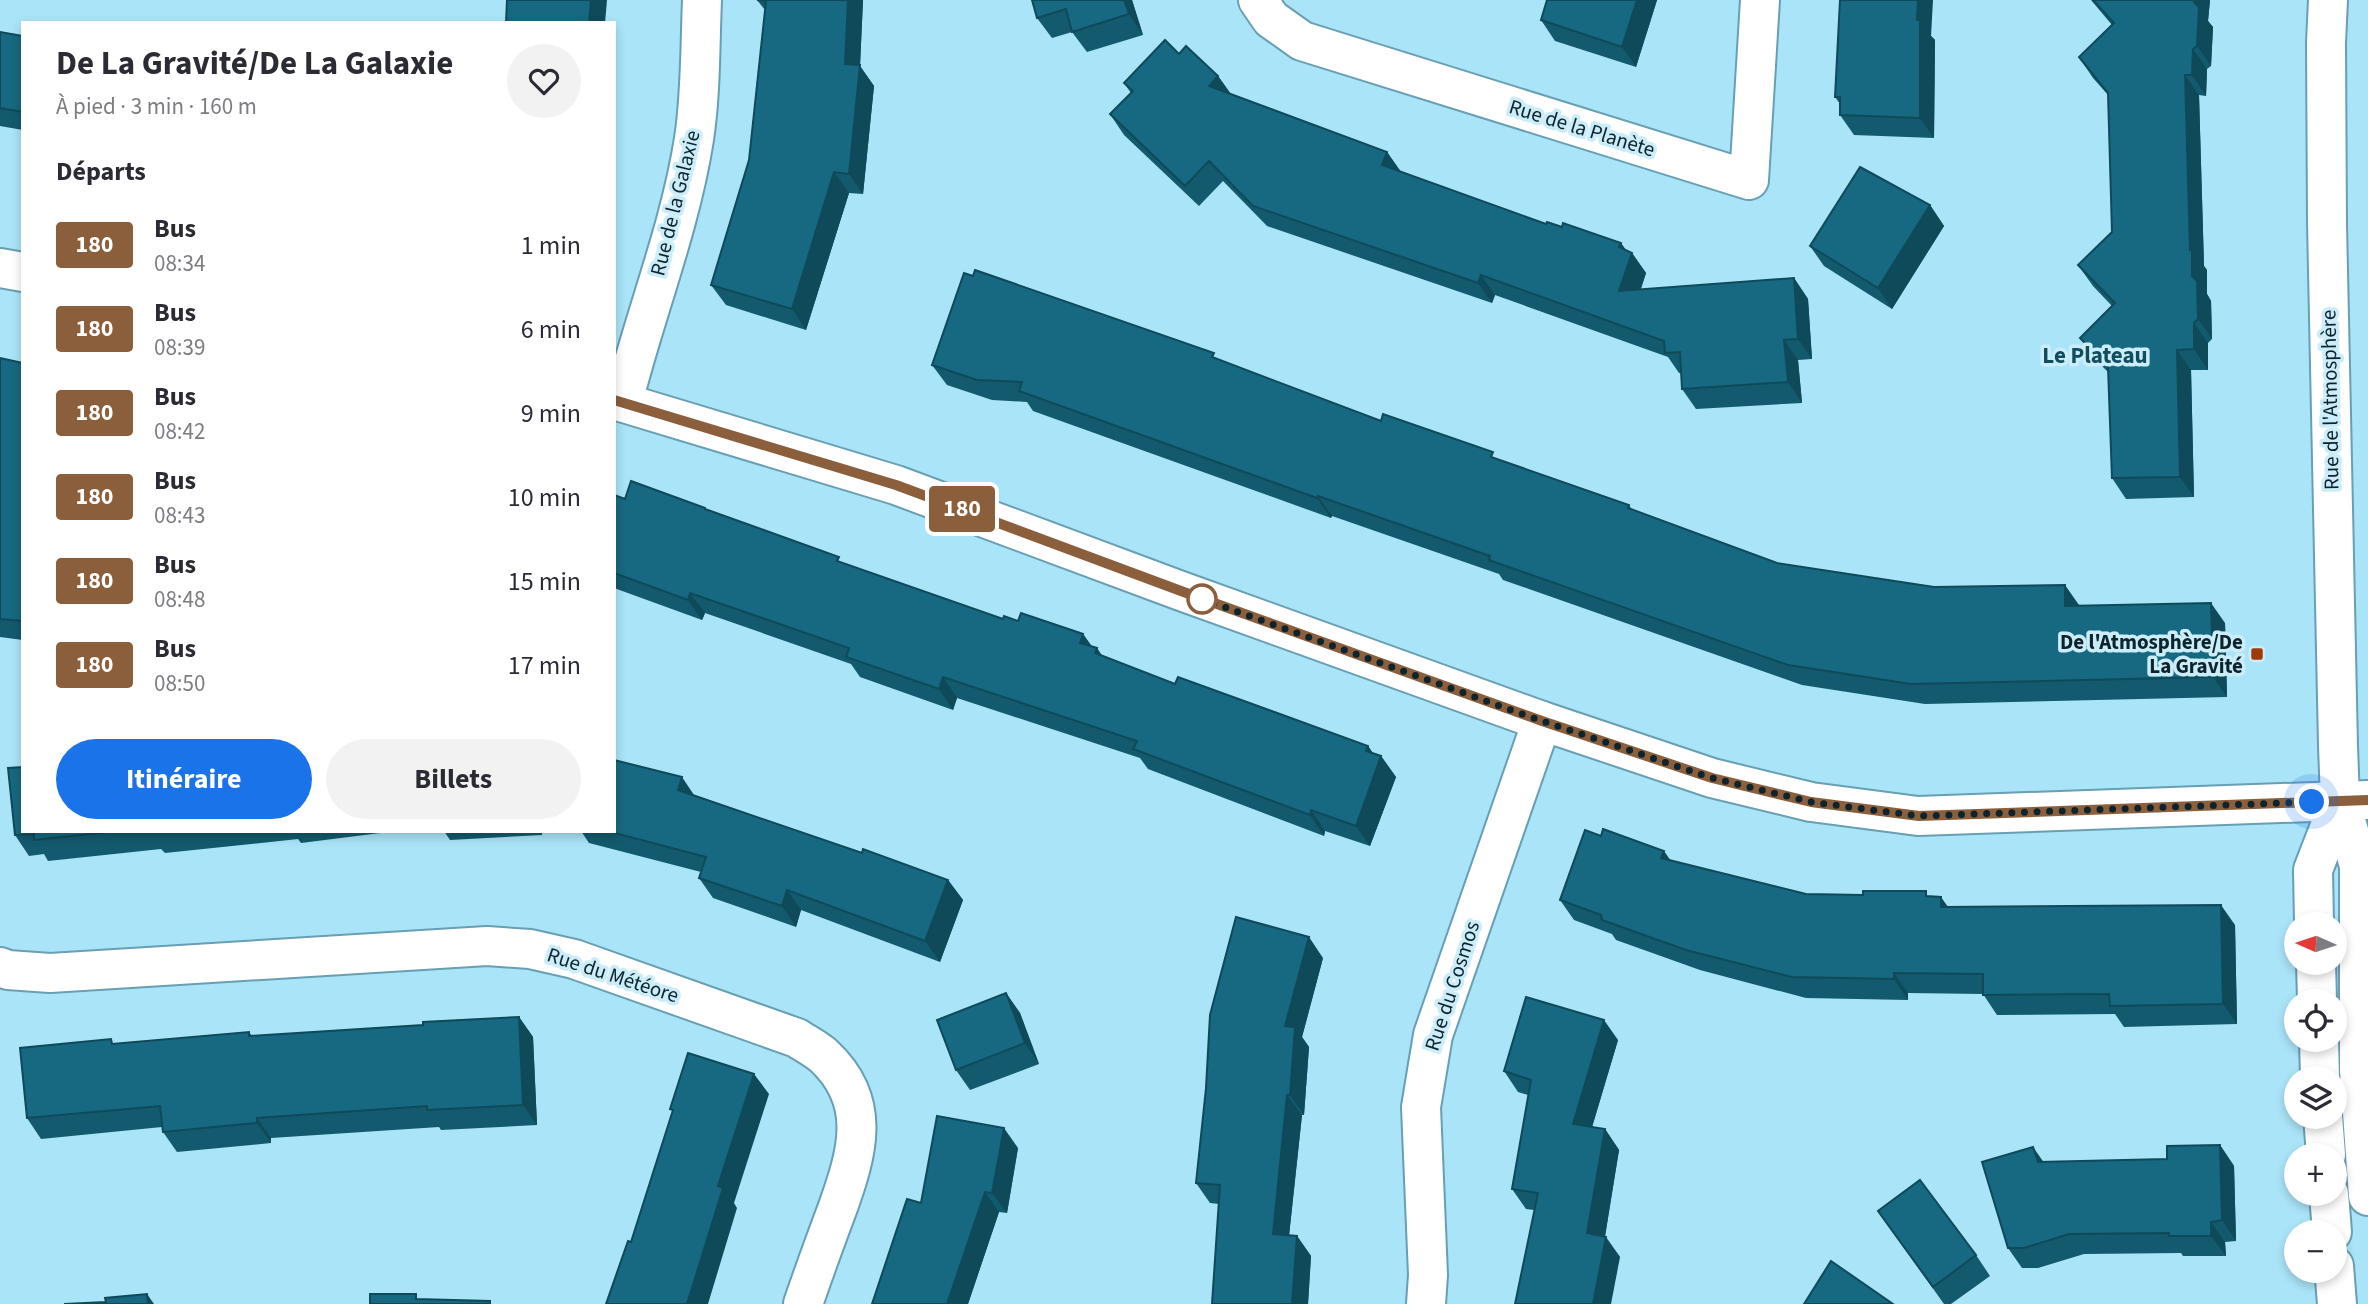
<!DOCTYPE html>
<html lang="fr">
<head>
<meta charset="utf-8">
<style>
  :root { --surface:#fff; --page:#f2f2f3; --text:#2b2b33; --muted:#7c7c81; --accent:#1a73e8 }
  body { margin:0; font-family:"Source Sans 3",sans-serif; background:var(--page); color:var(--text); height:100vh; display:flex; flex-direction:column; font-size:26px; white-space:nowrap }
  * { box-sizing:border-box; margin:0 }
  p { font-size:23px; color:var(--muted) }
  .icon { flex:none; width:38px; height:38px; fill:none; stroke:currentColor; stroke-width:2; stroke-linecap:round; stroke-linejoin:round }
  .map { position:relative; flex:1; overflow:hidden }
  .details { position:absolute; left:21px; top:21px; width:595px; height:812px; display:flex; flex-direction:column; background:var(--surface); border-radius:0px; box-shadow:0 4px 10px #0003 }
  .details>* { flex:none }
  .badge { padding:0 14px; border-radius:5px; font-size:24px; line-height:46px }
  .needle { width:46px; rotate:273deg }
  .tools { position:absolute; left:2284px; top:912px; display:grid; gap:14px }
  .tools a { display:grid; place-items:center; width:63px; height:63px; border-radius:50%; background:var(--surface); box-shadow:0 4px 10px #0003; font-size:35px }
  .you { position:absolute; width:35px; height:35px; margin:-18px; border:5px solid #fff; border-radius:50%; background:#1a73e8; box-shadow:0 0 0 10px #1a73e833 }
  .map>.badge { position:absolute; translate:-50% -50%; box-shadow:0 0 0 4px #fff }
  h2 { padding:0 35px; font-size:26px; line-height:63px }
  .round { display:grid; place-items:center; flex:none; width:74px; height:74px; border-radius:37px; background:var(--page) }
  .summary { display:flex; align-items:center; justify-content:space-between; height:119px; padding:0 35px }
  h1 { font-size:33px; font-weight:700; line-height:52px }
  .primary-button { display:flex; gap:14px; margin-top:auto; padding:14px 35px }
  .primary-button a { flex:1; height:80px; border-radius:42px; background:var(--accent); color:#fff; font-size:28px; font-weight:700; line-height:80px; text-align:center }
  .primary-button a+a { background:var(--page); color:var(--text) }
  ul { padding:0; list-style:none }
  li { display:flex; align-items:center; gap:21px; height:84px; padding:0 35px }
  li div { flex:1 }
  li b { display:block; font-size:26px }
  li em { font-style:normal }
  li .badge { min-width:77px; font-weight:700; text-align:center }
  .map>svg:first-child { display:block }
  .lines { fill:none; stroke-linecap:round; stroke-linejoin:round }
  .minor-casing { stroke:#689fb2; stroke-width:42 }
  .minor { stroke:#fff; stroke-width:38 }
  .wall { fill:#135a6e }
  .shaded-wall { fill:#0f4a5a }
  .building { fill:#166980; stroke:#0f4a5a; stroke-width:2 }
  .line-casing { stroke:#fff; stroke-width:16 }
  .line { stroke:#8b5e3c; stroke-width:10 }
  .walk { stroke:#0d242c; stroke-width:7; stroke-dasharray:0 12.6 }
  .stop-dot { fill:#fff; stroke:#8b5e3c; stroke-width:3.5 }
  .poi-dot { fill:#9f3b09; stroke:#cbedf9; stroke-width:2.5 }
  .labels { text-anchor:middle; stroke-width:7; stroke-linejoin:round; paint-order:stroke }
  .street-label { font-size:21px; fill:#0d242c; stroke:#cbedf9 }
  .poi-label { font-size:21px; font-weight:bold; fill:#0d242c; stroke:#cbedf9; text-anchor:end }
  .neighbourhood-label { font-size:23px; font-weight:bold; fill:#114d5e; stroke:#cbedf9 }
</style>
</head>
<body>
<div class="map">
<svg width="2368" height="1304" viewBox="0 0 2368 1304">
  <rect width="100%" height="100%" fill="#aae4f8"/>
  <g class="lines">
    <g class="minor-casing">
      <g id="minor">
        <path d="M1258 0 1271 19 1302 41 1749 180 1760 0"/>
        <path d="M2328 0 2326 43 2327 223 2338 746 2340 800 2359 866V1071L2368 1196"/>
        <path d="M0 268 23 272"/>
        <path d="M614 400 896 485 1181 591 1542 721 1712 778 1811 802 1918 816 2368 800"/>
        <path d="M623 402C645 314 680 228 694 139 701 93 700 46 702 0"/>
        <path d="M2314 924 2313 870 2340 800"/>
        <path d="M2316 962 2317 1001"/>
        <path d="M0 967 8 970 50 973 487 946 530 949 574 959 797 1038C806 1044 816 1049 824 1056 873 1102 857 1153 838 1207 826 1239 814 1272 803 1304"/>
        <path d="M2319 1040 2320 1078"/>
        <path d="M2323 1116 2326 1155"/>
        <path d="M2329 1194 2332 1232"/>
        <path d="M2334 1266 2337 1304"/>
        <path d="M1426 1304 1428 1275 1421 1107 1433 1035 1542 721"/>
      </g>
    </g>
    <use href="#minor" class="minor"/>
  </g>
  <g class="wall">
    <path d="M757 0H863L860 66 874 86 863 194 849 193 806 330 726 305 711 285 749 160 765 10Z"/>
    <path d="M1032 0H1132L1143 35 1087 52 1072 32 1052 38 1037 18Z"/>
    <path d="M1547 0H1657L1636 67 1555 41 1541 20Z"/>
    <path d="M2091 0H2210L2208 21 2213 27 2211 66 2207 69 2206 96 2199 95 2204 266 2207 270V294L2211 301 2212 339 2208 343V370H2191L2194 497 2126 499 2112 478 2109 373 2094 358 2080 338 2112 306 2093 286 2078 265 2112 232 2109 96 2093 78 2079 57 2112 25Z"/>
    <path d="M0 32 23 36V130L0 126Z"/>
    <path d="M1931 36 1935 40 1934 138 1854 135 1840 115V104L1835 97Z"/>
    <path d="M1179 54 1218 76 1231 94 1387 152 1401 172 1546 224 1621 243 1626 250 1632 253 1646 273 1641 289 1794 278 1808 299 1812 359 1798 360 1802 403 1696 409 1682 389 1681 373H1679L1668 357 1495 295 1492 303 1267 226 1223 181 1199 206 1124 135 1110 114 1131 93 1124 83Z"/>
    <path d="M1930 205 1944 226 1892 309 1824 266 1810 246Z"/>
    <path d="M0 360 23 363V640L0 637Z"/>
    <path d="M1219 360 1381 421 1498 459 1629 505 1632 510 1777 563 1934 587 2225 623 2227 697 1925 704 1802 685 1503 580 1499 574 1332 516 1331 518 1033 411 1027 402 992 400 947 385 932 365Z"/>
    <path d="M614 495 625 499 707 510 844 564 1003 619 1018 621 1083 634 1092 647 1097 648 1101 655 1175 684 1368 746 1373 753 1381 756 1396 777 1370 846 1325 831 1324 836 1148 769 1140 758 957 698 953 710 860 677 851 664 705 613 702 620 614 588Z"/>
    <path d="M694 795 862 853 948 880 963 900 940 962 801 910 796 927 713 898 699 878 701 872 589 843 581 831H614Z"/>
    <path d="M23 831H396L301 843 298 839 165 853 161 849 48 861 44 854 29 856 15 835Z"/>
    <path d="M444 831H542V835L450 840Z"/>
    <path d="M1601 836 1671 861 1806 894 1929 896 1948 907 2235 925 2237 1024 2124 1027 2115 1014 1997 1015 1983 994 1908 993V1000L1806 998 1700 970 1616 940 1612 934 1574 920 1560 900Z"/>
    <path d="M1323 958 1302 1037 1309 1047 1304 1115H1302L1289 1235 1297 1236 1311 1256 1308 1304H1212L1219 1204 1210 1203 1196 1183Z"/>
    <path d="M1006 993 1020 1013 1039 1064 970 1090 956 1070Z"/>
    <path d="M519 1017 533 1037 537 1125 441 1130 439 1127 271 1138V1143L177 1152 163 1132 162 1127 41 1139 27 1118 249 1032 252 1036 423 1025Z"/>
    <path d="M1618 1040 1592 1127 1605 1129 1619 1150 1605 1237 1620 1257 1534 1210 1526 1209 1512 1189 1528 1095 1518 1092 1504 1071Z"/>
    <path d="M2220 1145 2234 1166 2236 1241 2225 1242 2226 1256H2183L2181 1253 2084 1254 2038 1268H2022L2008 1248 2044 1162 2167 1159Z"/>
    <path d="M1018 1148 1007 1213 999 1212 968 1304H872L921 1203Z"/>
    <path d="M1878 1211 1976 1255 1990 1276 1951 1304H1944Z"/>
  </g>
  <g class="shaded-wall">
    <path d="M591 0H607L605 23H589Z"/>
    <path d="M848 0H863L860 66 874 86 863 194 849 174 845 64Z"/>
    <path d="M1124 0H1132L1143 35 1129 14Z"/>
    <path d="M1637 0H1657L1636 67 1622 47Z"/>
    <path d="M1918 0H1933L1931 36 1935 40 1934 138 1920 118 1917 20Z"/>
    <path d="M2194 0H2210L2208 21 2213 27 2211 66 2197 46Z"/>
    <path d="M2193 49 2207 69 2206 96 2192 75Z"/>
    <path d="M2185 75 2199 95 2204 266 2207 270V294L2211 301 2212 339 2198 319 2190 250Z"/>
    <path d="M1218 76 1232 96 1209 86Z"/>
    <path d="M1387 152 1401 172 1382 165Z"/>
    <path d="M834 172 849 193 806 330 792 309Z"/>
    <path d="M1930 205 1944 226 1892 309 1878 288Z"/>
    <path d="M1621 243 1630 257 1632 253 1646 273 1633 311 1619 291V247Z"/>
    <path d="M1481 275 1495 295 1492 303 1478 283Z"/>
    <path d="M1794 278 1808 299 1812 359 1798 339Z"/>
    <path d="M2194 323 2208 343V370L2194 349Z"/>
    <path d="M1784 340 1798 360 1802 403 1788 382Z"/>
    <path d="M2177 350 2191 370 2194 497 2180 477Z"/>
    <path d="M1318 496 1332 516 1331 518 1317 498Z"/>
    <path d="M2065 585 2079 605 2065 606Z"/>
    <path d="M690 593 705 613 702 620 688 600Z"/>
    <path d="M2211 603 2225 623 2227 697 2213 677Z"/>
    <path d="M1083 634 1096 652 1097 648 1111 669 1080 643Z"/>
    <path d="M943 677 957 698 953 710 939 689Z"/>
    <path d="M1368 746 1379 763 1381 756 1396 777 1370 846 1356 826 1366 751Z"/>
    <path d="M682 777 696 798 678 790Z"/>
    <path d="M1311 810 1325 831 1324 836 1310 815Z"/>
    <path d="M1664 851 1678 871 1661 858Z"/>
    <path d="M948 880 963 900 940 962 925 941Z"/>
    <path d="M787 890 801 910 796 927 782 906Z"/>
    <path d="M1941 897 1955 917 1941 907Z"/>
    <path d="M2221 905 2235 925 2237 1024 2223 1004Z"/>
    <path d="M1309 937 1323 958 1302 1037 1309 1047 1304 1115 1290 1095 1285 1026Z"/>
    <path d="M1894 973 1908 993V1000L1894 979Z"/>
    <path d="M1006 993 1020 1013 1039 1064 1025 1043Z"/>
    <path d="M519 1017 533 1037 537 1125 523 1105Z"/>
    <path d="M1604 1020 1618 1040 1587 1144 1573 1124Z"/>
    <path d="M754 1074 769 1094 734 1203 737 1208 708 1304H687L718 1186Z"/>
    <path d="M1287 1095 1302 1115 1287 1255 1273 1234Z"/>
    <path d="M257 1118 271 1138V1143L257 1123Z"/>
    <path d="M1004 1128 1018 1148 1007 1213 992 1193Z"/>
    <path d="M1605 1129 1619 1150 1602 1254 1587 1233Z"/>
    <path d="M2220 1145 2234 1166 2236 1241 2222 1220Z"/>
    <path d="M2033 1147 2047 1167 2038 1162Z"/>
    <path d="M985 1192 999 1212 968 1304H947Z"/>
    <path d="M2211 1222 2225 1242 2226 1256 2211 1236Z"/>
    <path d="M1297 1236 1311 1256 1308 1304H1292Z"/>
    <path d="M1606 1237 1620 1257 1611 1304H1593Z"/>
    <path d="M147 1294 154 1304H148Z"/>
  </g>
  <g class="building">
    <path d="M507 0H591L589 23H506Z"/>
    <path d="M757 0H848L845 64 860 65 849 174 834 172 792 309 711 285 749 160 766 1Z"/>
    <path d="M1032 0H1124L1129 14 1072 32 1066 9 1037 18Z"/>
    <path d="M1547 0H1637L1622 47 1541 20Z"/>
    <path d="M1840 0H1918L1917 20H1920V118L1840 115V97H1835Z"/>
    <path d="M2093 0H2194V2L2199 7 2197 46 2193 49 2192 75H2185L2190 250 2192 249V276L2197 281 2198 319 2194 323V349L2177 350 2180 477 2112 478 2108 367 2080 338 2115 303 2078 265 2112 232 2108 93 2079 57 2114 23Z"/>
    <path d="M0 32 23 36V112L0 108Z"/>
    <path d="M1165 40 1179 54 1186 46 1218 76 1209 86 1387 152 1382 165 1546 224 1547 222 1562 227 1563 223 1621 243 1619 247 1632 253 1619 291 1794 278 1798 339 1784 340 1788 382 1682 389 1680 352 1665 353 1664 341 1481 275 1478 283 1253 206 1209 161 1185 186 1110 114 1133 91 1124 83Z"/>
    <path d="M1860 167 1930 205 1878 288 1810 246Z"/>
    <path d="M975 270 1214 353 1212 357 1381 421 1383 414 1493 452 1491 457 1629 505 1628 508 1777 563 1934 587 2065 585V606L2211 603 2213 677 1911 684 1788 665 1489 560 1490 556 1318 496 1317 498 1019 391 1022 382 977 380 932 365 964 273 973 276Z"/>
    <path d="M0 358 23 363V621L0 619Z"/>
    <path d="M631 481 705 508V509L839 557 837 561 1003 619 1004 616 1018 621 1021 613 1083 634 1080 643 1097 648 1095 653 1175 684 1178 677 1368 746 1366 751 1381 756 1356 826 1311 810 1310 815 1133 749 1137 741 943 677 939 689 846 657 849 648 690 593 688 600 614 573V495L625 499Z"/>
    <path d="M614 760 682 777 678 790 862 853 863 849 948 880 925 941 787 890 782 906 699 878 706 857 607 831H614Z"/>
    <path d="M23 767V831H119L34 840V834L15 835 8 768Z"/>
    <path d="M1603 829 1664 851 1661 858 1806 894 1863 895V891H1926V896L1941 897V907L2221 905 2223 1004 2110 1006 2109 994 1983 995V974L1894 973V979L1792 977 1686 950 1602 920 1601 915 1560 900 1585 830 1601 836Z"/>
    <path d="M1236 917 1309 937 1285 1026 1295 1027 1290 1095H1287L1273 1234 1297 1236 1292 1304H1212L1220 1185 1196 1183 1206 1088 1210 1015Z"/>
    <path d="M1006 993 1025 1043 956 1070 937 1020Z"/>
    <path d="M1526 997 1604 1020 1573 1124 1605 1129 1587 1233 1606 1237 1593 1304H1515L1538 1193 1512 1189 1531 1080 1504 1071Z"/>
    <path d="M519 1017 523 1105 427 1110V1106L257 1118V1123L163 1132 160 1106 27 1118 20 1048 111 1039 112 1044 249 1032V1036L423 1025V1022Z"/>
    <path d="M688 1053 754 1074 718 1186 723 1188 687 1304H606L628 1241 631 1242 673 1110 670 1109Z"/>
    <path d="M937 1116 1004 1128 992 1193 985 1192 947 1304H872L907 1199 921 1203Z"/>
    <path d="M2220 1145 2222 1220 2211 1222V1236H2169V1233L2069 1234 2024 1248H2008L1982 1162 2033 1147 2038 1162 2167 1159V1146Z"/>
    <path d="M1920 1180 1976 1255 1933 1287 1878 1211Z"/>
    <path d="M1831 1261 1893 1304H1804Z"/>
    <path d="M147 1294 148 1304H64L106 1302 105 1298Z"/>
    <path d="M370 1294H416V1299L490 1301V1304H370Z"/>
  </g>
  <g class="lines">
    <g class="line-casing">
      <path id="line" d="M614 400 896 485 1181 591 1542 721 1712 778 1811 802 1919 816 2368 800"/>
    </g>
    <use href="#line" class="line"/>
    <path class="walk" d="M1202 599 1542 721 1712 778 1811 802 1919 816 2312 802"/>
  </g>
  <circle class="stop-dot" cx="1202" cy="599" r="14"/>
  <rect class="poi-dot" x="2250" y="647" width="14" height="14" rx="3.5"/>
  <g class="labels">
    <g class="street-label">
      <text transform="translate(1582 128) rotate(17)" y="7">Rue de la Planète</text>
      <text transform="translate(675 203) rotate(-76)" y="7">Rue de la Galaxie</text>
      <text transform="translate(2330 400) rotate(-91)" y="7">Rue de l'Atmosphère</text>
      <text transform="translate(613 975) rotate(18)" y="7">Rue du Météore</text>
      <text transform="translate(1452 986) rotate(-72)" y="7">Rue du Cosmos</text>
    </g>
    <g class="poi-label">
      <text x="2243" y="649">De l'Atmosphère/De<tspan x="2243" dy="24">La Gravité</tspan></text>
    </g>
    <g class="neighbourhood-label">
      <text x="2095" y="363">Le Plateau</text>
    </g>
  </g>
</svg>
<div class="tools">
<a><svg class="needle" viewBox="-14 -14 28 28"><path d="M0-13l5 13h-10z" fill="#e53935"/><path d="M0 13l5-13h-10z" fill="#7c7c81"/></svg></a>
<a><svg class="icon" aria-label="locate" viewBox="0 0 24 24"><circle cx="12" cy="12" r="6"/><path d="M12 2v4M12 18v4M2 12h4M18 12h4"/></svg></a>
<a><svg class="icon" aria-label="layers" viewBox="0 0 24 24"><path d="M12 4l9 5-9 5-9-5zM3 14l9 5 9-5"/></svg></a>
<a>+</a>
<a>−</a>
</div>
<div class="you" style="left:2312px;top:802px"></div>
<b class="badge" style="left:962px;top:509px;background:#8b5e3c;color:#fff">180</b>
<section class="details">
<div class="summary"><div><h1>De La Gravité/De La Galaxie</h1><p>À pied · 3 min · 160 m</p></div><a class="round"><svg class="icon" aria-label="heart" viewBox="0 0 24 24"><path d="M12 20l-8-8c-3-5 5-10 8-4 3-6 11-1 8 4z"/></svg></a></div>
<h2>Départs</h2>
<ul>
<li><span class="badge" style="background:#8b5e3c;color:#fff">180</span><div><b>Bus</b><p>08:34</p></div><em>1 min</em></li>
<li><span class="badge" style="background:#8b5e3c;color:#fff">180</span><div><b>Bus</b><p>08:39</p></div><em>6 min</em></li>
<li><span class="badge" style="background:#8b5e3c;color:#fff">180</span><div><b>Bus</b><p>08:42</p></div><em>9 min</em></li>
<li><span class="badge" style="background:#8b5e3c;color:#fff">180</span><div><b>Bus</b><p>08:43</p></div><em>10 min</em></li>
<li><span class="badge" style="background:#8b5e3c;color:#fff">180</span><div><b>Bus</b><p>08:48</p></div><em>15 min</em></li>
<li><span class="badge" style="background:#8b5e3c;color:#fff">180</span><div><b>Bus</b><p>08:50</p></div><em>17 min</em></li>
</ul>
<div class="primary-button"><a>Itinéraire</a><a>Billets</a></div>
</section>
</div>
</body>
</html>
